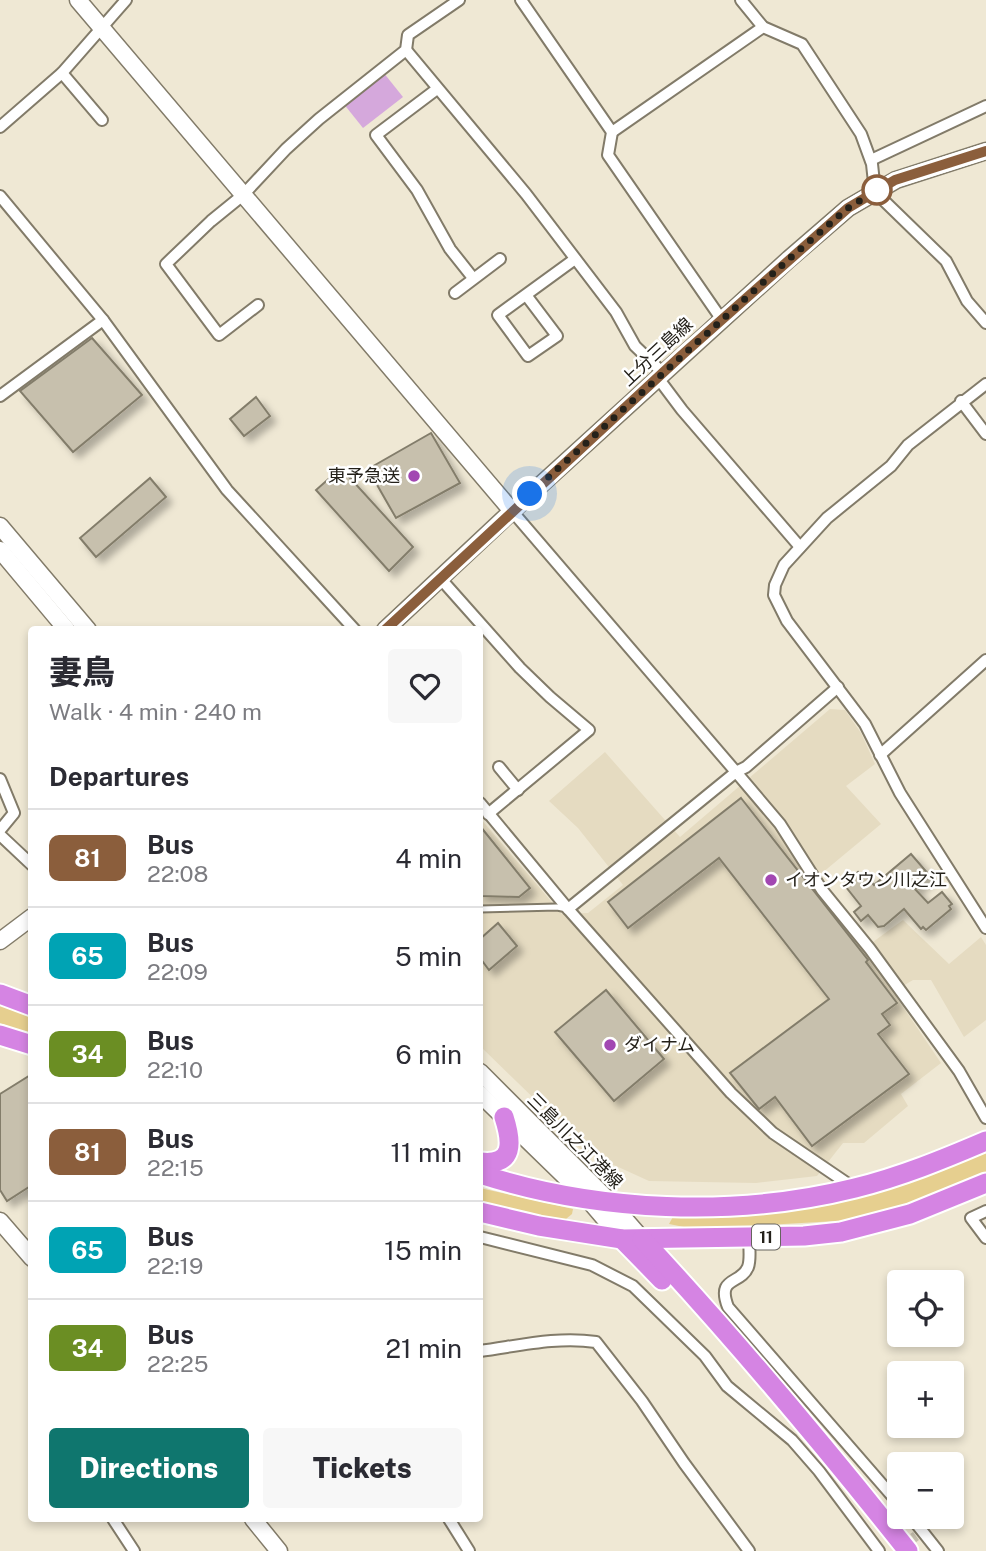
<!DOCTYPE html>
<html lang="en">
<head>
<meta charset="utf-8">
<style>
  :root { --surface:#fff; --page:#f7f7f7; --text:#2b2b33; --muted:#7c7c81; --line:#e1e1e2; --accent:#0f766e }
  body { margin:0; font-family:"Public Sans","Noto Sans JP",sans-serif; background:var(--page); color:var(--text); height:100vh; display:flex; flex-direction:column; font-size:26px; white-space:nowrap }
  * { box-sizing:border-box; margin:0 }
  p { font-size:23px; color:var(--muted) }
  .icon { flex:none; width:38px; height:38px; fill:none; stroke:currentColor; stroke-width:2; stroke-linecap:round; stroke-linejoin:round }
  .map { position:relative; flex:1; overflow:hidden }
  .side { position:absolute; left:28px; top:626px; width:455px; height:896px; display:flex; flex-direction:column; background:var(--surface); border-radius:7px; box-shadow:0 4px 10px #0003 }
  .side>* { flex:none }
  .badge { padding:0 14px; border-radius:10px; font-size:24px; line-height:46px }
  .controls { position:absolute; left:887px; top:1270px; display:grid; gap:14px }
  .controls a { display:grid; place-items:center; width:77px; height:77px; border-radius:7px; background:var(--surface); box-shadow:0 4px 10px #0003; font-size:35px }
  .you { position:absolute; width:35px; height:35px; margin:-18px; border:5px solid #fff; border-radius:50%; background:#1a73e8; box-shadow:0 0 0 10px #1a73e833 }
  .map>.badge { position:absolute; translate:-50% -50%; box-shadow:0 0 0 4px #fff }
  h2 { padding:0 21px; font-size:26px; line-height:63px }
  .round { display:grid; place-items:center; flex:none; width:74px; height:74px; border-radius:7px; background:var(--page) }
  .overview { display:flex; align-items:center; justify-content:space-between; height:119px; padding:0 21px }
  h1 { font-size:33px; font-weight:800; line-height:52px }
  .primary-button { display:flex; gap:14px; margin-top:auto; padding:14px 21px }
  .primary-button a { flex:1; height:80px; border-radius:7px; background:var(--accent); color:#fff; font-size:28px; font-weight:800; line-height:80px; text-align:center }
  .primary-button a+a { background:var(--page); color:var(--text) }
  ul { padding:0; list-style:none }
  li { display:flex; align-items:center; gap:21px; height:98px; padding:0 21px; border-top:2px solid var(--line) }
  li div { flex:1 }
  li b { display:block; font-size:26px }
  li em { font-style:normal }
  li .badge { min-width:77px; font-weight:700; text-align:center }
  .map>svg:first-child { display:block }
  .built { fill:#e5dbc1 }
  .green { fill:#e6cf8f }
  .water { fill:#d5a8dc }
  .building { fill:#c7c0ad; stroke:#837d6b; stroke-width:2; filter:url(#shadow) }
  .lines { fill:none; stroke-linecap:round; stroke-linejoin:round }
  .street-tunnel { stroke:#c6c0af; stroke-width:10; stroke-dasharray:10 5; stroke-linecap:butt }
  .lane-casing { stroke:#827b69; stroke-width:9 }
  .street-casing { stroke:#827b69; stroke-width:14 }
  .secondary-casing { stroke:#827b69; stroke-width:19 }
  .highway-casing { stroke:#fff; stroke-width:23 }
  .lane { stroke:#fff; stroke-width:5 }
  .street { stroke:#fff; stroke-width:10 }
  .secondary { stroke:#fff; stroke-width:16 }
  .highway { stroke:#d584e3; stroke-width:19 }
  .line-casing { stroke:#fff; stroke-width:16 }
  .line { stroke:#8b5e3c; stroke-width:10 }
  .walk { stroke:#24211a; stroke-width:7; stroke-dasharray:0 12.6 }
  .stop-dot { fill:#fff; stroke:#8b5e3c; stroke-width:3.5 }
  .poi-dot { fill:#a247b2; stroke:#fff; stroke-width:2.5 }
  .labels { text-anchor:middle; stroke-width:5; stroke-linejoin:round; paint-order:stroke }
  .shield { fill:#fff; stroke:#66645f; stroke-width:2 }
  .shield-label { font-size:16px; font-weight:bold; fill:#24211a }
  .street-label { font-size:18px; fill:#24211a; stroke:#fff }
  .poi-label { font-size:18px; fill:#24211a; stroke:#fff; text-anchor:start }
</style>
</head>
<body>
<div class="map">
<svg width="986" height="1551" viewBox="0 0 986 1551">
  <defs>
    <filter id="shadow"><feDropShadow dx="6" dy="6" stdDeviation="3.5" flood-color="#0004"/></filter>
  </defs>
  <rect width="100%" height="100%" fill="#efe8d4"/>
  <path class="built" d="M830 709 845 710 861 733 875 764 846 786 881 824 810 883 862 950 903 920 949 964 981 937 986 945V1020L964 1037 931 980H913L893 992 941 1063 901 1094 908 1106 864 1143H843L817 1176 756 1183 649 1181 581 1150 549 1113 480 1046V818L562 914 588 913 623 885 578 828 549 801 605 752 680 837Z"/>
  <g class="green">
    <path d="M0 1001 31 1013V1035L0 1023Z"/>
    <path d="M986 1153V1174L915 1203 854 1220 733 1227H684L669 1224 674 1215 923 1176Z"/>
    <path d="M480 1188 573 1209 572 1214 566 1219 555 1220 480 1202Z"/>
  </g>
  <path class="water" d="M383 72 403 97 363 128 343 103Z"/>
  <g class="building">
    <path d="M92 338 142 395 73 452 20 391Z"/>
    <path d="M256 397 270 416 244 436 230 419Z"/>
    <path d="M431 433 460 483 396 518 368 469Z"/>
    <path d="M341 468 413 547 389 571 316 490Z"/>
    <path d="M150 478 166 497 96 557 80 538Z"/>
    <path d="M741 798 868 960 866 962 897 1003 882 1014 890 1025 878 1034 909 1074 812 1146 775 1097 759 1109 730 1073 829 999 719 858 628 928 608 902Z"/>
    <path d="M480 826 530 888 519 897 480 896Z"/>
    <path d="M911 854 930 876 915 889 928 903 942 892 952 904 949 906 951 909 926 930 923 927 921 929 904 909 884 926 878 927 868 915 861 921 854 912 861 906 846 887 845 883 858 872 863 878 866 876 874 885Z"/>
    <path d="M498 923 517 946 489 970 480 958V939Z"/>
    <path d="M606 990 664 1059 614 1101 555 1032Z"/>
    <path d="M32 1074V1185L7 1201 0 1190V1094Z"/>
  </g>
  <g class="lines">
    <path class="street-tunnel" d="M901 1547 916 1536"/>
    <g class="lane-casing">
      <path id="lane" d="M480 909 557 907 567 909"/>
    </g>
    <g class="street-casing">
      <g id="street">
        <path d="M521 0 612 132 608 155 722 320"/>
        <path d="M741 0 763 27 802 44 861 134 872 164 875 192 946 261 967 301 986 323"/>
        <path d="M406 50 526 194 616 312 635 346 663 373"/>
        <path d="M62 73 102 120"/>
        <path d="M437 89 376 135 417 190 450 249 473 278"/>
        <path d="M0 127 62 73 126 0"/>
        <path d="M612 132 763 27"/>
        <path d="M871 160 986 106"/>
        <path d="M0 196 103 320 227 490 355 630"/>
        <path d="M455 293 500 259"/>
        <path d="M526 295 557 336 528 356 498 315 575 259"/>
        <path d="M258 305 219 335 166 264 211 221 243 195 286 149 319 119 406 50 408 35 459 0"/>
        <path d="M658 378 682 410 800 547"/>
        <path d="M986 384 908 445 891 466 827 518 784 565 775 585 774 595 787 621 865 724 900 793 986 928"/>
        <path d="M0 396 103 320"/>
        <path d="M961 401 986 434"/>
        <path d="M512 511 736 772 746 767 838 687"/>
        <path d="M440 578 520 668 550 697 589 730 488 814"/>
        <path d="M880 755 986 660"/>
        <path d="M499 767 518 790"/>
        <path d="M0 779 14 813 0 830"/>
        <path d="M480 803 568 909 731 1093 773 1133 854 1188"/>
        <path d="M0 835 32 865"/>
        <path d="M568 909 736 772 780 824 822 890 870 949 959 1071 986 1118"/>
        <path d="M986 1211 971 1218 986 1238"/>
        <path d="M480 1237 592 1265 633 1286 705 1356 727 1386 792 1440 819 1471 879 1551"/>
        <path d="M749 1238C749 1246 751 1259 748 1267 741 1285 716 1276 728 1307L900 1505"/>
        <path d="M480 1351C518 1346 557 1336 596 1342L642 1401 684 1463 749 1551"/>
        <path d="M911 1517 938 1551"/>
        <path d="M113 1519 134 1551"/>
        <path d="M449 1519 469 1551"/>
      </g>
    </g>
    <g class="secondary-casing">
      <g id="secondary">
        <path d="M78 0 512 511"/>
        <path d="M0 526 88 630"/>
        <path d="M0 550 67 630"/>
        <path d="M385 630 512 511 789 259 848 208 896 180 986 151"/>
        <path d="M0 941 32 917"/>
        <path d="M480 1072 608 1200 642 1239"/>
        <path d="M480 1094 587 1198 622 1239"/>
        <path d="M0 1221 32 1258"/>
        <path d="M253 1519 279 1551"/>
      </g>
    </g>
    <g class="highway-casing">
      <g id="highway">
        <path d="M0 994 32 1006"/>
        <path d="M0 1035 32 1045"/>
        <path d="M480 1162C515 1166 512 1142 504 1117"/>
        <path d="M480 1174C597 1212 735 1218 855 1188 900 1177 944 1159 986 1141"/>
        <path d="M480 1212 539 1226 622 1239 804 1236 841 1232 910 1214 986 1183"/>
        <path d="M622 1239 662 1280"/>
        <path d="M642 1239C735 1339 823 1444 908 1551"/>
      </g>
    </g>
    <use href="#lane" class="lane"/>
    <use href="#street" class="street"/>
    <use href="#secondary" class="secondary"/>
    <use href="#highway" class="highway"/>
  </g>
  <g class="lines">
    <g class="line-casing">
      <path id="line" d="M385 630 682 355 848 208 895 180 986 151"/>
    </g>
    <use href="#line" class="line"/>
    <path class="walk" d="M530 494 789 259 848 208 877 190"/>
  </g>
  <circle class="stop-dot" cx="877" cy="190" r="14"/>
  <g class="poi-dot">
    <circle cx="414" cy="476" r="7"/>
    <circle cx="771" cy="880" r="7"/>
    <circle cx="610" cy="1045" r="7"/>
  </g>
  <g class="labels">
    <rect class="shield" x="752" y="1224.5" width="28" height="25" rx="5"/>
    <g class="shield-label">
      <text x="766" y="1243">11</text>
    </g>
    <g class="street-label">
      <text transform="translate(657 352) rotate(-43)" y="6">上分三島線</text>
      <text transform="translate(575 1141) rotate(45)" y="6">三島川之江港線</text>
    </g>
    <g class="poi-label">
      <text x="400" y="482" text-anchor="end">東予急送</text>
      <text x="785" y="886">イオンタウン川之江</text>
      <text x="624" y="1051">ダイナム</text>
    </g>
  </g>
</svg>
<div class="controls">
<a><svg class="icon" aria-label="locate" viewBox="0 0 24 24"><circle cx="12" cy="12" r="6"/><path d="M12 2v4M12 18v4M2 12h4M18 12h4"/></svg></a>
<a>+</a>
<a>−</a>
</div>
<div class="you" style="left:530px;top:494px"></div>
<section class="side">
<div class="overview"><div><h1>妻鳥</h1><p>Walk · 4 min · 240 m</p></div><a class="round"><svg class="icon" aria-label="heart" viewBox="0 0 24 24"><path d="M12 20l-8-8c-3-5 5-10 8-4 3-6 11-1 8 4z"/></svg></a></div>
<h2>Departures</h2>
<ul>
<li><span class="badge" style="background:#8b5e3c;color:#fff">81</span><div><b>Bus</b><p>22:08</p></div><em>4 min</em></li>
<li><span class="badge" style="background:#00a3b4;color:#fff">65</span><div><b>Bus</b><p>22:09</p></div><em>5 min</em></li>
<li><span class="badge" style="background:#6b8e23;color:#fff">34</span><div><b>Bus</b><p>22:10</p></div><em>6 min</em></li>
<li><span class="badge" style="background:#8b5e3c;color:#fff">81</span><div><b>Bus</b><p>22:15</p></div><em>11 min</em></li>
<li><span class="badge" style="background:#00a3b4;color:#fff">65</span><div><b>Bus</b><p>22:19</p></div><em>15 min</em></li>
<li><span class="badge" style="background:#6b8e23;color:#fff">34</span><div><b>Bus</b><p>22:25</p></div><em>21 min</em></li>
</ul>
<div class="primary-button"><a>Directions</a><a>Tickets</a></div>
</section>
</div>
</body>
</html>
